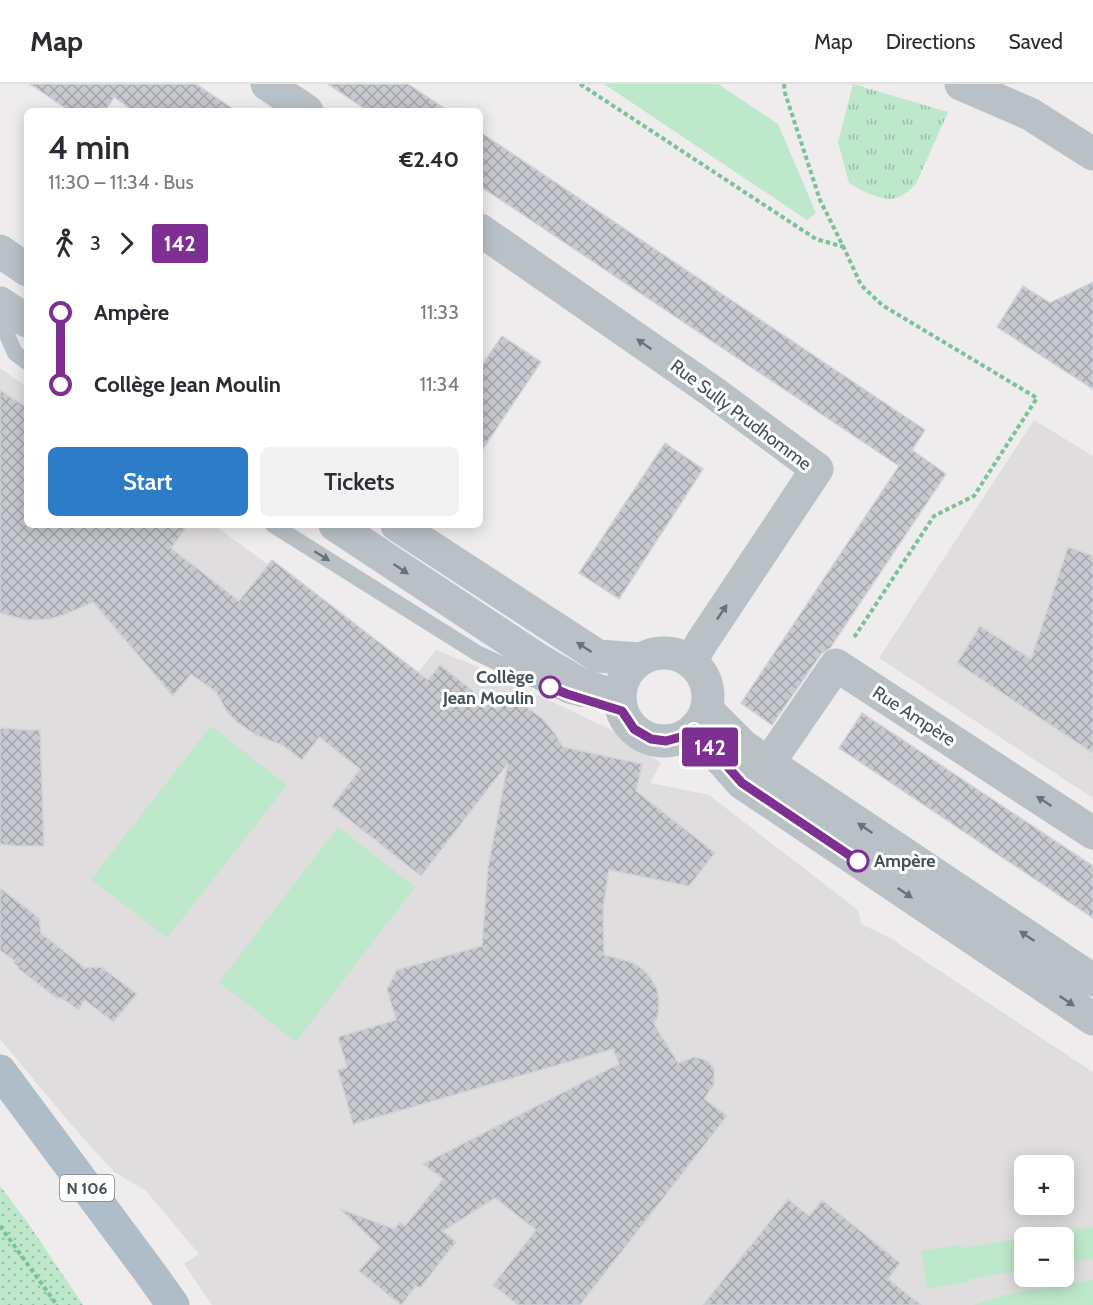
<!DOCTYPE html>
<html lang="en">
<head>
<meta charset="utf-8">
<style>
  :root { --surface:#fff; --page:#f2f2f3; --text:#2b2b33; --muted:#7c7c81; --line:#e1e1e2; --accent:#2d7cc7 }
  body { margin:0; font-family:Cabin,sans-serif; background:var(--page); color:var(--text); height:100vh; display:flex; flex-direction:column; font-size:22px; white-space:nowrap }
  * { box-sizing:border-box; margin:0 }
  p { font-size:20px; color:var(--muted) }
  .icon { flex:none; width:33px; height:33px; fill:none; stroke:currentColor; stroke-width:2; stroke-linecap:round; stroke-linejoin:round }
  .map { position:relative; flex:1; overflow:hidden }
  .drawer { position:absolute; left:24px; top:24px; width:459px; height:420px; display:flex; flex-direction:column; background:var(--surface); border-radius:9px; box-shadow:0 3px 15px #0003 }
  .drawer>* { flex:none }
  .badge { padding:0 12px; border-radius:4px; font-size:21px; line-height:39px }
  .buttons { position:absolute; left:1014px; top:1071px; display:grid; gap:12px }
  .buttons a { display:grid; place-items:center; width:60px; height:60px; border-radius:9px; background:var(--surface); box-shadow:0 3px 15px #0003; font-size:30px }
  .map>.badge { position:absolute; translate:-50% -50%; box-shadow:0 0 0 3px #fff }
  .legs { display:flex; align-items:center; gap:9px; height:66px; padding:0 24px; font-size:20px }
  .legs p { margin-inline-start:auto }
  .overview { display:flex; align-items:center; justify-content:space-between; height:102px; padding:0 24px }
  h1 { font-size:33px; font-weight:600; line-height:45px }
  .action { display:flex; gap:12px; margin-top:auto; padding:12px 24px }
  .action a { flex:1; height:69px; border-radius:9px; background:var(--accent); color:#fff; font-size:24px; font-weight:600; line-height:69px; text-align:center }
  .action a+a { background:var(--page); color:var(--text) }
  ul { padding:0 24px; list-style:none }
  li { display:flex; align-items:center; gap:21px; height:72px; font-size:22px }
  li i { display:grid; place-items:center; width:9px; height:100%; margin:0 8px; background:currentColor }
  li i::after { content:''; width:15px; height:15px; margin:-8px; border:4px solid; border-radius:50%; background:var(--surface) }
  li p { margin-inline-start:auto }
  li:first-child i { background:linear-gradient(#0000 50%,currentColor 0) }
  li:last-child i { background:linear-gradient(currentColor 50%,#0000 0) }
  header { display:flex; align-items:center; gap:36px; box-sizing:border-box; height:84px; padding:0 30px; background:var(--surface); border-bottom:2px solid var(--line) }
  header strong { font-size:28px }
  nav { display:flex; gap:33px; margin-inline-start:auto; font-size:21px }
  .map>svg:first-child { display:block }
  .education { fill:#dfdddd; fill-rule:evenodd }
  .grass { fill:url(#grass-dots) }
  .park { fill:url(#park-tufts) }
  .garden { fill:#bee8cb }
  .building { fill:url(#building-cross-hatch); stroke:#d0d3d7; stroke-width:1.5 }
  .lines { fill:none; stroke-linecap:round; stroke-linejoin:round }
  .path { stroke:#7ac299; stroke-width:4; stroke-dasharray:4.5 3; stroke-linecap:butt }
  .service { stroke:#b9c1c7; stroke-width:16 }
  .minor { stroke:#b9c1c7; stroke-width:33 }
  .tertiary { stroke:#b9c1c7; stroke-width:33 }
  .primary { stroke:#aebdc8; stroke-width:33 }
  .oneway { fill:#687279 }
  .line-1-casing { stroke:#fff; stroke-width:14 }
  .line-1 { stroke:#7d2f92; stroke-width:9 }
  .stop-1-dot { fill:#fff; stroke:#7d2f92; stroke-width:3 }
  .labels { text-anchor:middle; stroke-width:6; stroke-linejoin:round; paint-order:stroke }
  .shield { fill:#fff; stroke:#7e8489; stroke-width:1.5 }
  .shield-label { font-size:16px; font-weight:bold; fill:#465057 }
  .street-label { font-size:18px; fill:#465057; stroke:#fff }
  .stop-label { font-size:18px; font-weight:bold; fill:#465057; stroke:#fff; text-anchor:end }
</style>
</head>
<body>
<header>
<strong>Map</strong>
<nav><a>Map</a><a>Directions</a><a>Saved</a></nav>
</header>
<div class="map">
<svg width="1093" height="1221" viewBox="0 0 1093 1221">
  <defs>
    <pattern id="grass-dots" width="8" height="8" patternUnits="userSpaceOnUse" patternTransform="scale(1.5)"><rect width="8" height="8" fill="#bee8cb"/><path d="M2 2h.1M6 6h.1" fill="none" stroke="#9cbea8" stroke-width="1.8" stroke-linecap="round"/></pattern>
    <pattern id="park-tufts" width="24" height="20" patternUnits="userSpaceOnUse" patternTransform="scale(1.5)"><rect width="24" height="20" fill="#bee8cb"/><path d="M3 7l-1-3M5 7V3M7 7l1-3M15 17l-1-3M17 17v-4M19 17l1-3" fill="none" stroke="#9cbea8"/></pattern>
    <pattern id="building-cross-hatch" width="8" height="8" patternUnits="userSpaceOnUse" patternTransform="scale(1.5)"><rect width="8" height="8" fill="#c7c9ce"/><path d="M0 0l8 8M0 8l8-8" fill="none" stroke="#a3a6aa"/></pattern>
  </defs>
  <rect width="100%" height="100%" fill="#eeecec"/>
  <g class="education">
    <path d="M0 284 27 303V441H214L417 590 436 566 471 580 610 645 661 679 650 699 709 711 858 826 861 840 890 854 1093 988V1221H212L184 1180 199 1170 146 1107 113 1087 69 1038 0 955ZM1024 1082H1064V1120H1024ZM1024 1154H1064V1192H1024Z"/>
    <path d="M1034 336 1093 372V714L879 574Z"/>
  </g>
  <path class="grass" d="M0 1102 28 1139 83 1221H0Z"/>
  <path class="park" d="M853 0 948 28 916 100C910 106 900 115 891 115 877 115 860 106 849 99L838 58Z"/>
  <g class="garden">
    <path d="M604 0H718L778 40 816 129 807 136Z"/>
    <path d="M211 642 287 701 167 854 91 795Z"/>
    <path d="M338 743 415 803 296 958 219 898Z"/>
    <path d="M1093 1143V1175L1064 1180V1154L1025 1153Z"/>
    <path d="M1024 1154V1186L969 1195V1198L927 1204 921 1167 961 1161 962 1164Z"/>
    <path d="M1093 1196V1221H973L1007 1210Z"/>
  </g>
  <g class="building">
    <path d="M30 0H196L236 27H134L114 13 105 27H70Z"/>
    <path d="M328 0H408L448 27H368Z"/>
    <path d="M480 48 925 346 912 366 946 390 830 564 821 570 772 641 741 619 899 382 480 102Z"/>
    <path d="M1093 198V305L997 243 1023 202 1050 219Z"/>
    <path d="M502 252 541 278 480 369V284Z"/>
    <path d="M0 306 27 324V441H188L171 464 239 517 272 476 428 596 440 581 496 625 501 610 520 620V619L543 635 555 650 563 663 642 680 636 707 715 769 689 802 609 786 603 824 604 871 631 878 643 885 650 893 657 905 659 918 658 931 654 940 678 979 694 973 703 975 709 978 714 985V1000L704 1015 727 1032 580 1221H518L493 1201 536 1146 495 1114 443 1147 456 1158 420 1204 416 1202 401 1221 359 1187 380 1163 340 1125 394 1145 400 1138 405 1142 443 1095 423 1080 619 980 613 965 353 1040 338 986 347 983 338 953 396 936 387 905 397 886 482 862 488 783 508 679 421 792 332 722 360 685 319 653 302 676 282 661 256 651 237 638 228 629 216 608 191 590 173 612 93 518 64 531 49 535 26 536 0 529Z"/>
    <path d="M665 359 703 385 619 515 579 489Z"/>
    <path d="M1068 463 1093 472V669L957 579 980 542 1031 575Z"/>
    <path d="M862 629 1093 782V834L839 664Z"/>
    <path d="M0 644 25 646H40L44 762H16L0 760Z"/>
    <path d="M0 804 39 834 41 849 85 884 101 883 137 910 113 938 85 916 78 926 62 914V916L59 913 58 915 18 884 19 883 14 879 15 877 0 866Z"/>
    <path d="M788 1115 809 1132 822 1116 900 1179 888 1195 921 1221H703Z"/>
  </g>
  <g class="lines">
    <g class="path">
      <path d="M580 0 816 155 844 163"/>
      <path d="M784 0 785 9 820 116 844 164 861 201 882 221 1037 314 974 412 934 432 853 555"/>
      <path d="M0 1142 57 1221"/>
    </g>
    <g class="service">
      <path d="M2 221 8 253 15 269 27 278"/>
      <path d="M273 441 477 569 567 611 582 615"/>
    </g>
    <g class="minor">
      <path d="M267 0 307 27"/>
      <path d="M961 0 1030 30 1093 70"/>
      <path d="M480 146 713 308 817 385 702 558 691 577"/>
      <path d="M768 680 836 581 1093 749"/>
    </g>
    <g class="tertiary">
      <path d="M0 167 27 186"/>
      <path d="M0 219 27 237"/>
      <path d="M335 441 539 576 577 598 620 615"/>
      <path d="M397 441 598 572 640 575"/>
      <circle cx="664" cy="613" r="44"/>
      <path d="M707 626 743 662 1093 896"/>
      <path d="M694 645 742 699 1093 935"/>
    </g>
    <path class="primary" d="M0 987 148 1186 173 1221"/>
  </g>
  <defs><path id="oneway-solid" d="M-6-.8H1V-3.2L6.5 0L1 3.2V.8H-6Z" transform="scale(1.5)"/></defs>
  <g class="oneway">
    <use href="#oneway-solid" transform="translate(644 260) rotate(-145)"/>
    <use href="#oneway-solid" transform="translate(322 472) rotate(32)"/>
    <use href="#oneway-solid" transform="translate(401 485) rotate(34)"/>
    <use href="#oneway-solid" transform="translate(722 528) rotate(-56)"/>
    <use href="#oneway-solid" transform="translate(584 563) rotate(-147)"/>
    <use href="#oneway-solid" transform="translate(1044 717) rotate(-147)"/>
    <use href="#oneway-solid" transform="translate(865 744) rotate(-146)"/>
    <use href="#oneway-solid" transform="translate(905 809) rotate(34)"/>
    <use href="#oneway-solid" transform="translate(1027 852) rotate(-146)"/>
    <use href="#oneway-solid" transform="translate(1067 917) rotate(34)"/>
  </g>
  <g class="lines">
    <g class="line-1-casing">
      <path id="line-1" d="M550 603 567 610 622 627 634 645 651 655 666 657 684 652 694 645 742 699 858 777"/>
    </g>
    <use href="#line-1" class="line-1"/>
  </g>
  <g class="stop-1-dot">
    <circle cx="550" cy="603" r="10"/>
    <circle cx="858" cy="777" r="10"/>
  </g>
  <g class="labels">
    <rect class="shield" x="60" y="1091" width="54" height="26" rx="4.5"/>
    <g class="shield-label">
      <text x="87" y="1110">N 106</text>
    </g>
    <g class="street-label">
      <text transform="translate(741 331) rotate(37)" y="6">Rue Sully Prudhomme</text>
      <text transform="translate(914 632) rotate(33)" y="6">Rue Ampère</text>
    </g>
    <g class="stop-label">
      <text x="534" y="599">Collège<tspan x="534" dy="21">Jean Moulin</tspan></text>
      <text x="874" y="783" text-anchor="start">Ampère</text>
    </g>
  </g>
</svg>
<div class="buttons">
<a>+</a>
<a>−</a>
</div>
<b class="badge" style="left:710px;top:663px;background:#7d2f92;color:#fff">142</b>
<section class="drawer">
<div class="overview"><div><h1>4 min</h1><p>11:30 – 11:34 · Bus</p></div><b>€2.40</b></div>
<div class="legs"><svg class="icon" aria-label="walk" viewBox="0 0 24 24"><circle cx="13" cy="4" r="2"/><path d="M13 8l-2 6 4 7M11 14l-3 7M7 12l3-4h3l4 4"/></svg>3<svg class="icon" aria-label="forward" viewBox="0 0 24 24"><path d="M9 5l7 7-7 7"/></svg><b class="badge" style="background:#7d2f92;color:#fff">142</b></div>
<ul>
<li><i style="color:#7d2f92"></i><b>Ampère</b><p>11:33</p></li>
<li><i style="color:#7d2f92"></i><b>Collège Jean Moulin</b><p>11:34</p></li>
</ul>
<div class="action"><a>Start</a><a>Tickets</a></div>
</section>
</div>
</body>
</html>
